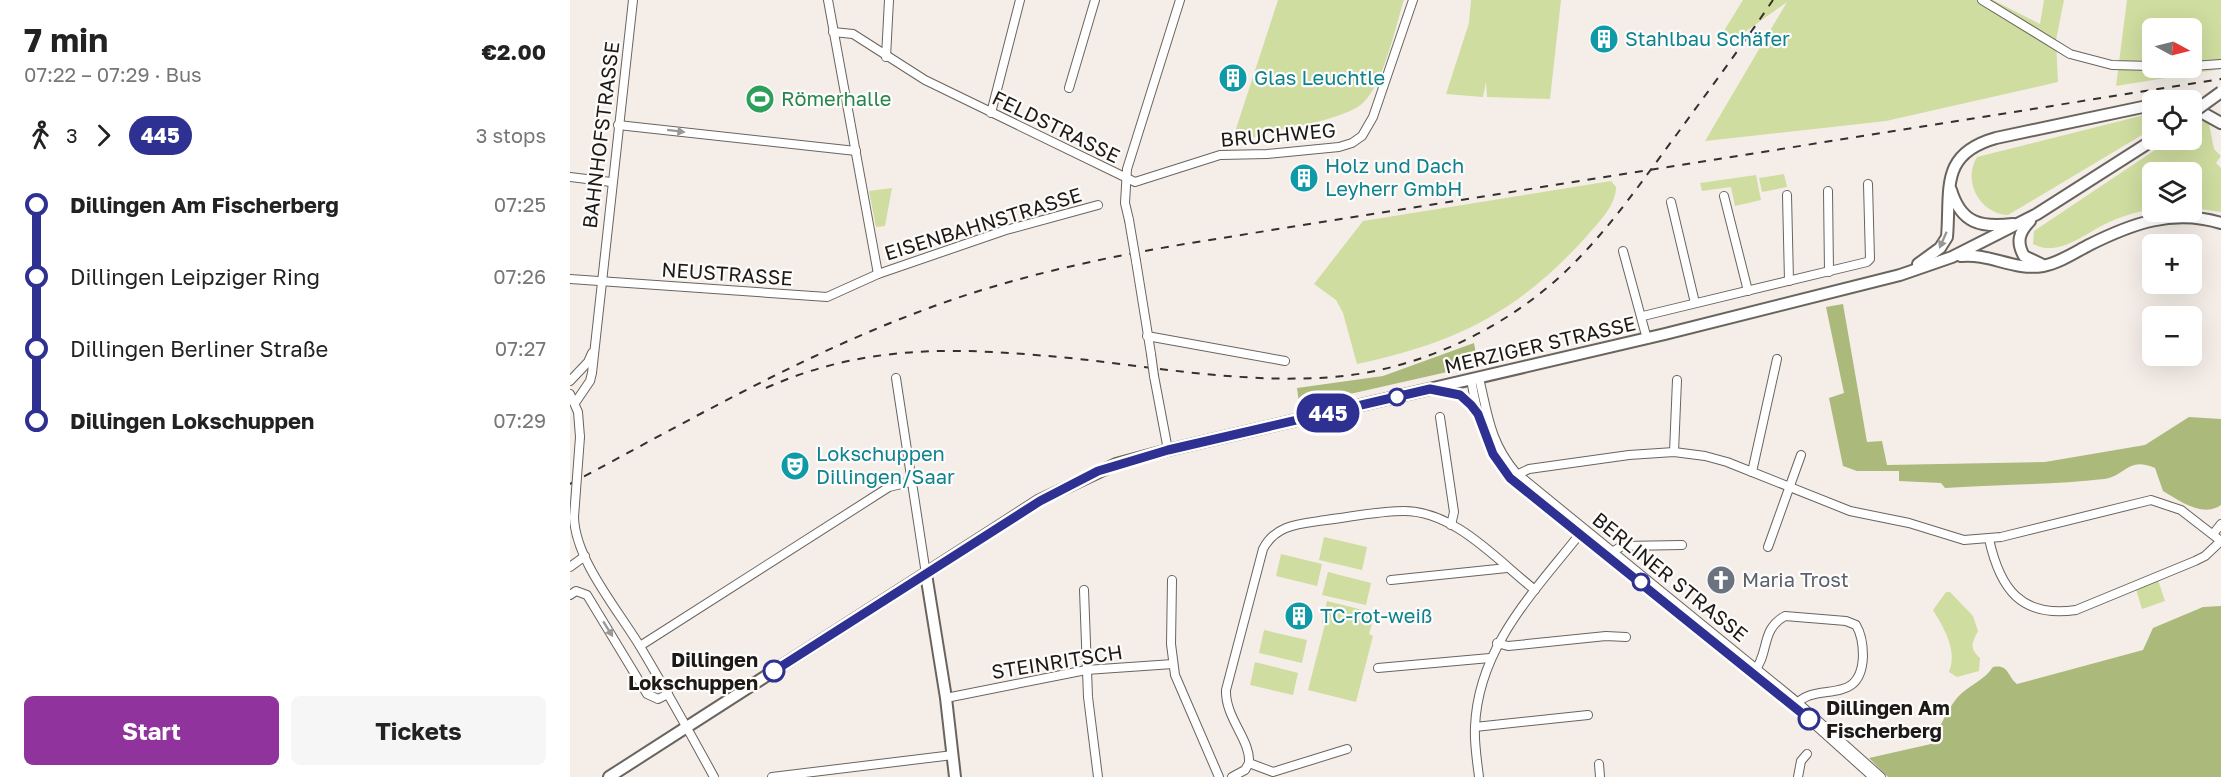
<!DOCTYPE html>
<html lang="en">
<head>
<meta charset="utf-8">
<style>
  :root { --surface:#fff; --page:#f6f6f6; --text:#222; --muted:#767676; --accent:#91339d }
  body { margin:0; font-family:"Golos Text",sans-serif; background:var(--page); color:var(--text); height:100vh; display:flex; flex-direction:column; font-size:22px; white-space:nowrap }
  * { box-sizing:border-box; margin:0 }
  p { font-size:20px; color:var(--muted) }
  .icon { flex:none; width:33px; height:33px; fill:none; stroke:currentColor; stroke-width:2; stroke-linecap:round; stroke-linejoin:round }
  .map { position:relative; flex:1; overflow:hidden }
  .details { display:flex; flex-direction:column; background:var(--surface); width:570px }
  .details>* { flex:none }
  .badge { padding:0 12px; border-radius:20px; font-size:21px; line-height:39px }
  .needle { width:39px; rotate:97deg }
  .buttons { position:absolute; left:1572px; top:18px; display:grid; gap:12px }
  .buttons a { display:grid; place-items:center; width:60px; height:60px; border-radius:9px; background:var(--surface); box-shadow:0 6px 24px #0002; font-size:30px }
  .map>.badge { position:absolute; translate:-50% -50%; box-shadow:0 0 0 3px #fff }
  .legs { display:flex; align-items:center; gap:9px; height:66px; padding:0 24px; font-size:20px }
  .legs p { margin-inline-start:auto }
  .head { display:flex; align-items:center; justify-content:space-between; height:102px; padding:0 24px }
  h1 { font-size:33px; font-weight:700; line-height:45px }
  .button { display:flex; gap:12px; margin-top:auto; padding:12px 24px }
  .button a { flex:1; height:69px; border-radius:9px; background:var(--accent); color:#fff; font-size:24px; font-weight:700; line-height:69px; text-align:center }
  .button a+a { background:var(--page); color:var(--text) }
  ul { padding:0 24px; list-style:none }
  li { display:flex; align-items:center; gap:21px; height:72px; font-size:22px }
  li i { display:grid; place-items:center; width:9px; height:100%; margin:0 8px; background:currentColor }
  li i::after { content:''; width:15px; height:15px; margin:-8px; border:4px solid; border-radius:50%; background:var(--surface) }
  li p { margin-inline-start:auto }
  li:first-child i { background:linear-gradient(#0000 50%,currentColor 0) }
  li:last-child i { background:linear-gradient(currentColor 50%,#0000 0) }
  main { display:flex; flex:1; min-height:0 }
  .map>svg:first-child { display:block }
  .green { fill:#cfdda0; fill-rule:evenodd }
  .forest { fill:#abb97b }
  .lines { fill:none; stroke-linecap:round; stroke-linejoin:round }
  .street-casing { stroke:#6a645f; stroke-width:10 }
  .secondary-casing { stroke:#6a645f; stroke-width:14 }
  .street { stroke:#fff; stroke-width:8 }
  .secondary { stroke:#fff; stroke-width:10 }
  .rail { stroke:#33302d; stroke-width:2; stroke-dasharray:8 8; stroke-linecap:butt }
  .street-bridge-casing { stroke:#6a645f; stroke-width:10; stroke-linecap:butt }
  .secondary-bridge-casing { stroke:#6a645f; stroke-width:14; stroke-linecap:butt }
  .street-bridge { stroke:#fff; stroke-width:8 }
  .secondary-bridge { stroke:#fff; stroke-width:10 }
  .oneway { fill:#999897 }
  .line-1-casing { stroke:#fff; stroke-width:14 }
  .line-1 { stroke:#2e3192; stroke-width:9 }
  .stop-1-dot { fill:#fff; stroke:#2e3192; stroke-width:3 }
  .labels { text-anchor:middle; stroke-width:4.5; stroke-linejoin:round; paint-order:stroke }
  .culture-label { font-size:20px; fill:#0d838f; stroke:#fefcfb; text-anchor:start }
  .leisure-label { font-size:20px; fill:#27864d; stroke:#fefcfb; text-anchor:start }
  .street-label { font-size:20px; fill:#1c1917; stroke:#fefcfb }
  .worship-label { font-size:20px; fill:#5b616d; stroke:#fefcfb; text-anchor:start }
  .stop-label { font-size:20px; font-weight:bold; fill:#1c1917; stroke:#fefcfb; text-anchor:end }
</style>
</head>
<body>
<main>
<section class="details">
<div class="head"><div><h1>7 min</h1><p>07:22 – 07:29 · Bus</p></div><b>€2.00</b></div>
<div class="legs"><svg class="icon" aria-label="walk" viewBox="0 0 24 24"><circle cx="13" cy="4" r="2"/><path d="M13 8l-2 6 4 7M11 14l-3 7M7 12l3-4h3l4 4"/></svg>3<svg class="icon" aria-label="forward" viewBox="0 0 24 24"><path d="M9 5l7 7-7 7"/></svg><b class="badge" style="background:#2e3192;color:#fff">445</b><p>3 stops</p></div>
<ul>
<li><i style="color:#2e3192"></i><b>Dillingen Am Fischerberg</b><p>07:25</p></li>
<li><i style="color:#2e3192"></i><span>Dillingen Leipziger Ring</span><p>07:26</p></li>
<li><i style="color:#2e3192"></i><span>Dillingen Berliner Straße</span><p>07:27</p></li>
<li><i style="color:#2e3192"></i><b>Dillingen Lokschuppen</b><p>07:29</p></li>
</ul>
<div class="button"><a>Start</a><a>Tickets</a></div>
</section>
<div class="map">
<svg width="1651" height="777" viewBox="0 0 1651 777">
  <rect width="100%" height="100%" fill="#f5eee8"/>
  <g class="green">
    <path d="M708 0H834C825 27 812 95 786 108 769 117 747 122 729 126L726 125 661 144Z"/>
    <path d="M901 0H991L980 99 917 97 916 82 913 97 876 94 899 23Z"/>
    <path d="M1173 0H1423L1470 24 1474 0H1494L1486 40 1488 82 1316 121 1135 141 1217 2 1154 47 1147 42Z"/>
    <path d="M1557 0H1651V69L1546 86ZM1582 28H1622V68H1582Z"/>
    <path d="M1582 113V129L1438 215C1410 214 1392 181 1407 157Z"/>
    <path d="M1633 116 1638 119 1644 149 1651 156 1646 163 1651 168V212L1622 208V172H1582V209C1565 212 1549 217 1533 225 1512 236 1487 257 1463 244L1464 231 1600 140H1622V117L1629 119Z"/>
    <path d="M1214 174 1217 187 1192 192 1189 178Z"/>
    <path d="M1186 175 1191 200 1165 206 1161 187 1132 191 1130 183Z"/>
    <path d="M1041 181 1046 187C1046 206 1028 223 1016 237 948 312 886 343 787 364L773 313 766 300 744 284 793 221Z"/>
    <path d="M322 188 315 226 306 227 299 191Z"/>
    <path d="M754 537 797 547 792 570 749 560Z"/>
    <path d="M711 554 752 564 747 586 706 576Z"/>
    <path d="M758 572 801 583 796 605 752 595Z"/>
    <path d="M1588 580 1595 601 1572 609 1566 589Z"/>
    <path d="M1376 592H1380L1403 616 1408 631C1402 643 1399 648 1410 658L1409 671 1387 677 1379 672C1388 651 1374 628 1363 610Z"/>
    <path d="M757 601 805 613 799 634 803 636 786 702 738 690 755 624 752 623Z"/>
    <path d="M694 630 737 640 732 663 689 653Z"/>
    <path d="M685 662 728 673 723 695 680 685Z"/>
  </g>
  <g class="forest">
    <path d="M1273 304 1297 442 1312 441 1317 465 1475 462 1575 445 1619 417 1651 419V505C1633 518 1610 501 1593 491L1585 468C1558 456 1556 476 1534 479 1481 485 1428 484 1375 488L1371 483 1329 481V471H1287L1273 466 1259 398 1274 393 1256 307Z"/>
    <path d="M904 343 908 365 771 396 730 410 727 388 813 376Z"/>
    <path d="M1651 606V777H1318L1299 758 1361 744C1369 730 1376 711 1387 698 1398 685 1414 681 1423 667 1439 664 1437 676 1447 684L1573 650 1583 628 1633 607Z"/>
  </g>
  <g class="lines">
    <g class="street-casing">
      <g id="street">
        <path d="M258 0 308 274"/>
        <path d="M1412 0 1500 54 1542 65 1582 66"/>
        <path d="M263 32 283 34 355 80 565 182 650 155 697 154 769 147 782 143 792 136 803 117 843 0"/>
        <path d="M316 57 319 0"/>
        <path d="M1622 66 1651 64"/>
        <path d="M499 88 525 0"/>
        <path d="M421 113 450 0"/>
        <path d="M48 125 286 151"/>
        <path d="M0 177 41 182"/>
        <path d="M1258 191 1259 272"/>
        <path d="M1217 195 1219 281"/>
        <path d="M1154 196 1178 291"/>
        <path d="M1101 202 1125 303"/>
        <path d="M559 220 555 203 557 169 610 0"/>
        <path d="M1053 251 1077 339"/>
        <path d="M566 261 581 354"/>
        <path d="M0 279 257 297 308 274 436 230 528 205"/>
        <path d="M1073 316 1297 262 1300 259 1298 184"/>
        <path d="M577 336 715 361"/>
        <path d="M584 376 598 450"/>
        <path d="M326 378 356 574"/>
        <path d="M909 378C918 416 920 442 946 473L1227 702 1311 777"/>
        <path d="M901 379C907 416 916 449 940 478L1224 706 1303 777"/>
        <path d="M0 381 18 362 22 353"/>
        <path d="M865 390 894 397 906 411"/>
        <path d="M0 394 8 412 10 437"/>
        <path d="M5 403 20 381 22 373 63 0"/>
        <path d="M870 417 884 512 881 525"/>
        <path d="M1104 452 1107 380"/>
        <path d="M1182 472 1207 359"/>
        <path d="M940 478 959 469 1059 455 1104 452 1135 456 1157 462 1280 511 1339 523 1394 540 1431 537 1581 500 1611 510 1651 541"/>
        <path d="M4 517C5 560 49 611 71 648 96 690 120 733 144 777"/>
        <path d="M1643 534 1651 524"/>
        <path d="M1419 539C1430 589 1451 618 1506 610L1625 561 1635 556 1651 541"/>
        <path d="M1198 547 1231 455"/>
        <path d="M1039 554 1052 546 1112 545"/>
        <path d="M0 567 15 556"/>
        <path d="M602 580 601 644 605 675 649 777"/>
        <path d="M821 580 937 568"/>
        <path d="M514 590 518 697 528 777"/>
        <path d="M0 595 6 591 17 595 77 694 88 699 98 694"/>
        <path d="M927 643 938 646 1036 636 1056 637"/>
        <path d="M70 646 319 487 340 482"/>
        <path d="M808 668 920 658"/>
        <path d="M1184 672C1200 652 1190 630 1215 616L1276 621 1286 625C1292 635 1293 645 1293 656 1291 709 1244 679 1225 706"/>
        <path d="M376 698 516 670 603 664"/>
        <path d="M905 727 1018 715"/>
        <path d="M679 763C681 740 655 718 656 690L693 549C706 524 730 524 756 520 781 517 808 511 834 511 885 511 928 561 965 590"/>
        <path d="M679 763 703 772 777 749"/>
        <path d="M1029 764 1030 777"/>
        <path d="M202 777 383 755"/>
        <path d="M662 777 675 770 679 763"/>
        <path d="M909 777C907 760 904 743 905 727 908 646 966 590 1013 530"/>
        <path d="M1228 777 1231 761 1237 754"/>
      </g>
    </g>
    <g class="secondary-casing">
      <g id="secondary">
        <path d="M1622 107 1651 123"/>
        <path d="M1381 190C1391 223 1410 228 1443 224"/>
        <path d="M1460 221C1449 232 1446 242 1454 256L1471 264"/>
        <path d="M1391 256C1420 253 1444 271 1473 266 1489 263 1504 253 1519 245 1561 224 1603 208 1651 223"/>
        <path d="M1348 264 1370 248 1377 237C1381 189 1369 154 1426 138L1582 105"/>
        <path d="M356 574 376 698 385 777"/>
        <path d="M39 777 470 500 546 464 598 450 1095 334 1330 275 1382 257 1467 214 1583 140"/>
      </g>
    </g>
    <use href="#street" class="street"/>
    <use href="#secondary" class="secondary"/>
    <g class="rail">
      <path d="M196 388C301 341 398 348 509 359 596 369 687 385 774 376 860 366 948 322 1008 259 1045 221 1075 177 1107 134 1139 90 1172 46 1203 0"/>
      <path d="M0 484C118 421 234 354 359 308 448 275 540 256 633 241L1651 79"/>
    </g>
    <g class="street-bridge-casing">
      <g id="street-bridge">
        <path d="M559 220 566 261"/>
        <path d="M581 354 584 376"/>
        <path d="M4 517 10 437"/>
      </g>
    </g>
    <g class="secondary-bridge-casing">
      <path id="secondary-bridge" d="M1622 113 1651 92"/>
    </g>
    <use href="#street-bridge" class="street-bridge"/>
    <use href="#secondary-bridge" class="secondary-bridge"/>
  </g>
  <defs><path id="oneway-solid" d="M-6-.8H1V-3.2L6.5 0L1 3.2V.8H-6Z" transform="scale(1.5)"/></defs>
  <g class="oneway">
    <use href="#oneway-solid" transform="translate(106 131) rotate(7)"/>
    <use href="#oneway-solid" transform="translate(1373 240) rotate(114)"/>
    <use href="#oneway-solid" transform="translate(38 629) rotate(58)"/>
  </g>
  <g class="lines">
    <g class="line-1-casing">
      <path id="line-1" d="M204 671 470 501 528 471 598 450 860 389 890 395 901 405 908 414 923 454 940 478 1239 719"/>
    </g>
    <use href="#line-1" class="line-1"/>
  </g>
  <defs>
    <g id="building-disc" transform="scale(1.5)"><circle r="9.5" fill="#0f9aa8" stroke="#fefcfb"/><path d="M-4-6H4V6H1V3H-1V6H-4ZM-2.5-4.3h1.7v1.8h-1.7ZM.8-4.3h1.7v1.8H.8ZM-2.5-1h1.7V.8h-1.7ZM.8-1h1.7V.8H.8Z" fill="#fff"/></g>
    <g id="stadium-disc" transform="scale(1.5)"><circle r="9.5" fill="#2e9e5b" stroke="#fefcfb"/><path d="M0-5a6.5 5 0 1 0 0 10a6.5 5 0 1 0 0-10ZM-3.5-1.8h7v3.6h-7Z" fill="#fff"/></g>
    <g id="theatre-disc" transform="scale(1.5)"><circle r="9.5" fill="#0f9aa8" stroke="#fefcfb"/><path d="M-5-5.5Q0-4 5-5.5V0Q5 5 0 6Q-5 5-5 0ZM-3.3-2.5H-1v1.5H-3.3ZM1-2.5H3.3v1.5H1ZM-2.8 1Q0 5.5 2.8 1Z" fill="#fff"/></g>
    <g id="church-disc" transform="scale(1.5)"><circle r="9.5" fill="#6b7280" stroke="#fefcfb"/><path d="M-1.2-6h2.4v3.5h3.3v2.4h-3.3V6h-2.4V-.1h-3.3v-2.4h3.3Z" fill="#fff"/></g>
  </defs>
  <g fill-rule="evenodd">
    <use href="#building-disc" x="1034" y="39"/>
    <use href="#building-disc" x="663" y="78"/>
    <use href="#stadium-disc" x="190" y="99"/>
    <use href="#building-disc" x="734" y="178"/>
    <use href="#theatre-disc" x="225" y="466"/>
    <use href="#church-disc" x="1151" y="580"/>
    <use href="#building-disc" x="729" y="616"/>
  </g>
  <g class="stop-1-dot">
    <circle cx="827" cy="397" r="8"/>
    <circle cx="1071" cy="582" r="8"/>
    <circle cx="204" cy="671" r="10"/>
    <circle cx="1239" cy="719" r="10"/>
  </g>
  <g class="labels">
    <g class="culture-label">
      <text x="1055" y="46">Stahlbau Schäfer</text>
      <text x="684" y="85">Glas Leuchtle</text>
      <text x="755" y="173">Holz und Dach<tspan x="755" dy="23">Leyherr GmbH</tspan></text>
      <text x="246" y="461">Lokschuppen<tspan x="246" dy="23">Dillingen/Saar</tspan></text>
      <text x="750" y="623">TC-rot-weiß</text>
    </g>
    <g class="leisure-label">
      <text x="211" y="106">Römerhalle</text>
    </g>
    <g class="street-label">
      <text transform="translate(486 127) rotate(26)" y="7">FELDSTRASSE</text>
      <text transform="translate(31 135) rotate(-83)" y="7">BAHNHOFSTRASSE</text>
      <text transform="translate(708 135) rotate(-5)" y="7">BRUCHWEG</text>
      <text transform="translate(413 224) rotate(-17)" y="7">EISENBAHNSTRASSE</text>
      <text transform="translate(157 274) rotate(4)" y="7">NEUSTRASSE</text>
      <text transform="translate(970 345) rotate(-13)" y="7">MERZIGER STRASSE</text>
      <text transform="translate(1100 577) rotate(39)" y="7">BERLINER STRASSE</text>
      <text transform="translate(487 662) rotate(-9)" y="7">STEINRITSCH</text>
    </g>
    <g class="worship-label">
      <text x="1172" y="587">Maria Trost</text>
    </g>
    <g class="stop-label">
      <text x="188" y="667">Dillingen<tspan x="188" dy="23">Lokschuppen</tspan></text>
      <text x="1256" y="715" text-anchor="start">Dillingen Am<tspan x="1256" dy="23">Fischerberg</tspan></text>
    </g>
  </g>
</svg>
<div class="buttons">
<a><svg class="needle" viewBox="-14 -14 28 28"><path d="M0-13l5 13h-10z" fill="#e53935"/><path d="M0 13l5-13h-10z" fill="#767676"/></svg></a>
<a><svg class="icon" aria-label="locate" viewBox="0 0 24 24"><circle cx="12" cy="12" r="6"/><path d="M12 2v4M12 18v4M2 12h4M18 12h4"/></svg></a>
<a><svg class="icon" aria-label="layers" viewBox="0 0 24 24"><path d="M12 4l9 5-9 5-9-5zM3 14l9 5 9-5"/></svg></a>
<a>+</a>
<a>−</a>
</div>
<b class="badge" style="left:758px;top:413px;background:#2e3192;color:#fff">445</b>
</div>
</main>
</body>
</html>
